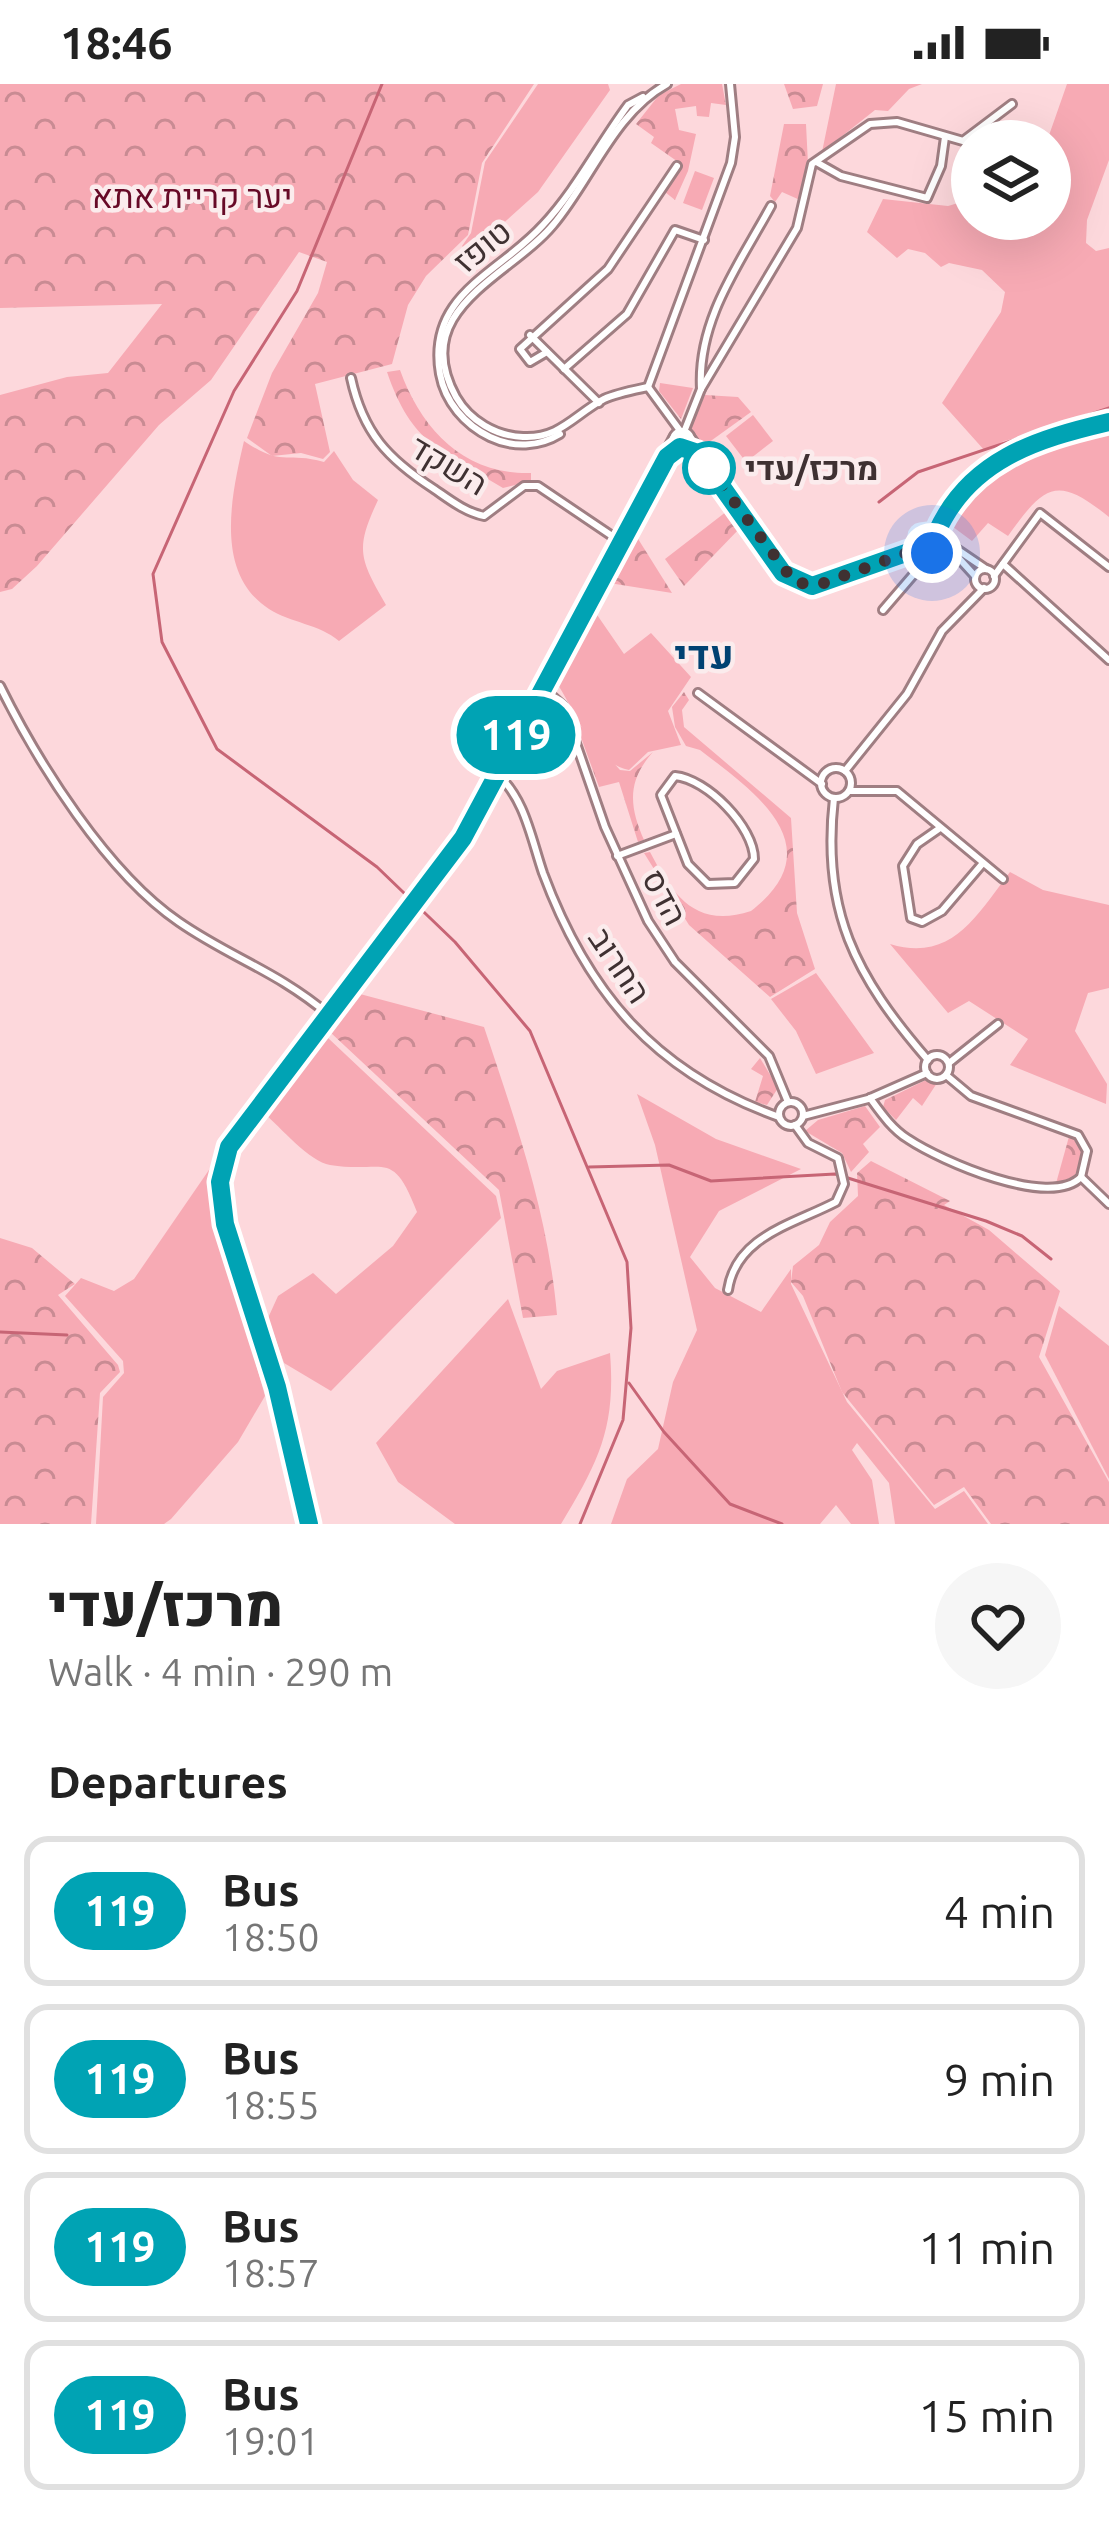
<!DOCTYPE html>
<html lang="en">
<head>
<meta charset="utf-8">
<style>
  :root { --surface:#fff; --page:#f6f6f6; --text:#222; --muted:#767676; --line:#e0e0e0 }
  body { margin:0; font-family:Ubuntu,Heebo,sans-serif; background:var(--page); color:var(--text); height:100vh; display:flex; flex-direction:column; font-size:45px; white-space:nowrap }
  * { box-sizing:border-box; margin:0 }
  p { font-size:39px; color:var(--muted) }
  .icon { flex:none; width:66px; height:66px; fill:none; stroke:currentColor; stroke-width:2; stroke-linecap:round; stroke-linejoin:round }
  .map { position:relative; height:1440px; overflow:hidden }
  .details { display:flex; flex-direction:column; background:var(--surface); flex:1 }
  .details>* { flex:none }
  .badge { padding:0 24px; border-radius:39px; font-size:42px; line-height:78px }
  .controls { position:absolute; left:951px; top:36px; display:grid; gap:24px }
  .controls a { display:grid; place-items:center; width:120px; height:120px; border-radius:50%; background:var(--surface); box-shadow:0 12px 48px #0002; font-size:60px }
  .you { position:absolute; width:60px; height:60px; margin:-30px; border:9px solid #fff; border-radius:50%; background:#1a73e8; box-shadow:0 0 0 18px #1a73e833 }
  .map>.badge { position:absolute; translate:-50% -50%; box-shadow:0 0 0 6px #fff }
  h2 { padding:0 48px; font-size:45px; line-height:108px }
  .round { display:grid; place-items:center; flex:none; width:126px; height:126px; border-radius:63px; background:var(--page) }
  .headline { display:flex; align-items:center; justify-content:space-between; height:204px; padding:0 48px }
  h1 { font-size:57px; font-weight:800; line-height:90px }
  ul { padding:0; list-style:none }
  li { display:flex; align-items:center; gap:36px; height:150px; margin:0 24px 18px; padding:0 24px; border:6px solid var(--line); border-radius:24px }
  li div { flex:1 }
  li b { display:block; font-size:45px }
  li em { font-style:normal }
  li .badge { min-width:132px; font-weight:700; text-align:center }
  .status { display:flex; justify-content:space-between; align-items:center; height:84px; padding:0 60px; background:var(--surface); direction:ltr }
  .status svg { height:33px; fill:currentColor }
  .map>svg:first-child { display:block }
  .grass { fill:#f7aab4 }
  .forest { fill:url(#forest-crowns) }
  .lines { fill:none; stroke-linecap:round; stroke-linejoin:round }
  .stream { stroke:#c76575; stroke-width:3 }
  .minor-casing { stroke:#9f7e82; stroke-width:12 }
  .tertiary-casing { stroke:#9f7e82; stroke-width:14 }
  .minor { stroke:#fff; stroke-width:6 }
  .tertiary { stroke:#fff; stroke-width:8 }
  .line-casing { stroke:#fff; stroke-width:27 }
  .line { stroke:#00a3b4; stroke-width:18 }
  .walk { stroke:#3f3132; stroke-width:12; stroke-dasharray:0 21.6 }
  .stop-dot { fill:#fff; stroke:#00a3b4; stroke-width:6 }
  .labels { text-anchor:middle; stroke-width:9; stroke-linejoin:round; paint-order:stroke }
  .park-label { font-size:33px; fill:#670a27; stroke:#fbeced }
  .street-label { font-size:33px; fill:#3f3132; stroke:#fbeced }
  .stop-label { font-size:33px; font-weight:bold; fill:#3f3132; stroke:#fbeced; text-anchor:start }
  .quarter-label { font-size:39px; font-weight:bold; fill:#004272; stroke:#fbeced }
</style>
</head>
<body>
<div class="status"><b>18:46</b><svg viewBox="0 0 49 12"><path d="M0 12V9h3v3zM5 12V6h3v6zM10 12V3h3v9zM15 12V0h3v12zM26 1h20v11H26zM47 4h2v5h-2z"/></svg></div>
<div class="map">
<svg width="1109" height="1440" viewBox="0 0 1109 1440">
  <defs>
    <pattern id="forest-crowns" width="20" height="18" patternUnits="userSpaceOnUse" patternTransform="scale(3)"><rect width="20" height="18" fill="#f7aab4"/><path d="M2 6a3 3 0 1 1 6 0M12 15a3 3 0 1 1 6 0" fill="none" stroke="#c98b93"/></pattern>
  </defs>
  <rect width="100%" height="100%" fill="#fdd8dc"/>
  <g class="grass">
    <path d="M538 0H608L610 6 538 108 469 170 462 162 471 149 485 78Z"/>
    <path d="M836 0H922L909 5 888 27 875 26 822 68Z"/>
    <path d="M1067 0H1109V76L1087 136 1086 159 1096 167 1109 164V329L1004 357 985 367 942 319 1001 228 1005 208 982 186 949 179 941 183 925 169 908 165 897 174 867 148 883 115 948 122 972 115V135H1050L1047 57Z"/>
    <path d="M695 87 714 94 702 126 683 119Z"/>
    <path d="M753 331 773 357 746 378 726 352Z"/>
    <path d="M1109 343V433C1057 391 1045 400 1008 452L988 439 972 457 945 437C987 377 1039 357 1109 343Z"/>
    <path d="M244 357C284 384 283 367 324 378L334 367 353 396 378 416C355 465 359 474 386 521L339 557C319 540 291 539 269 525 213 489 232 409 244 357Z"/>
    <path d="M593 525 624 570 651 549 691 593 668 627 681 661 648 668 629 686C592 679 575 625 556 598Z"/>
    <path d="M1010 788 1043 806 1109 821V904L1088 909 1075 947 1107 1000 1106 1020 1010 981 1028 955 969 917 948 929 890 860C952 879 977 831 1010 788Z"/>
    <path d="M816 889 874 969 816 990 796 947 771 915Z"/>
    <path d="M328 954 496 1112 501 1134 331 1307 284 1279 268 1234 278 1212 313 1189 336 1210 393 1162 417 1128C392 1063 385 1090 330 1081 310 1078 280 1043 264 1029Z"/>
    <path d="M637 1010 716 1055 801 1085 719 1127 690 1173 715 1204 761 1228 791 1185V1200L847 1318 935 1425 964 1407 988 1440H895L889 1399 857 1359 852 1366 872 1396 879 1440H851L836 1421 820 1440H611L627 1395 658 1365 673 1298 697 1246 655 1061Z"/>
    <path d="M211 1083 214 1129 265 1312 238 1358 171 1435 164 1440H96L103 1313 124 1289 123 1277 65 1212 81 1194 114 1207 134 1195Z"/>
    <path d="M508 1215 541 1305 557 1287 610 1269C616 1343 599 1377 561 1440H455L398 1398 376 1359Z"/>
    <path d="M1059 1222 1109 1262V1395L1045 1271Z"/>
  </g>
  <g class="forest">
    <path d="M0 0H534L482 79 468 151 426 192 408 221 392 280 315 300 330 368 323 375 301 369 272 372 247 354 272 289 318 209 327 178 299 168 211 296 159 341 37 482 12 505 0 508V311L67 293 108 289 162 220 0 224Z"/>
    <path d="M681 0H722L726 21 711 19 709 33 697 32 696 22 675 25 679 46 696 50 688 87 675 116 665 108 681 80 651 59 654 53 636 40 659 11Z"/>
    <path d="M784 0H823L817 22 793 25Z"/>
    <path d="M784 40H806L808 80 800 116 782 108 775 118 770 112Z"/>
    <path d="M400 286C421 345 464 391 531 389V397L503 404C441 366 412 361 387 288Z"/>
    <path d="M660 299 693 304 681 335 659 307Z"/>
    <path d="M705 311 738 313 751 328 701 364 689 339Z"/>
    <path d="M731 424 742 442 684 502 665 475Z"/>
    <path d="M635 450 672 509 609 499Z"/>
    <path d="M684 608 689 616 682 626 684 643 791 734 797 829 815 885 770 913 689 841 644 769 650 768C673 812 696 845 751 827 834 763 755 708 700 666L686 662 675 643 672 623Z"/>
    <path d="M550 617 566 643 542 654 550 680 514 694 509 685 542 620Z"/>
    <path d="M574 634 620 686 630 687 653 668C627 697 629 722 644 756L638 758 619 698 599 703Z"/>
    <path d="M360 910 484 943C516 1039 548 1129 557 1231L523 1234 499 1106 330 948Z"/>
    <path d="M760 974 778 1004 767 1021 755 1018 763 992 751 985Z"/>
    <path d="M926 996 937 999 922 1022 913 1014 896 1036 883 1023 885 1016Z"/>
    <path d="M865 1022 880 1043 863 1060 869 1068 851 1088 842 1069 805 1047 818 1036Z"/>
    <path d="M1070 1049 1084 1071 1075 1092 1055 1103Z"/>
    <path d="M871 1077 950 1117 944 1121 989 1146 1060 1207 1039 1273 1109 1398V1440H991L964 1403 934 1421 842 1308 803 1212 791 1198 793 1182 819 1161 830 1138 858 1112 857 1089Z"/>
    <path d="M0 1154 32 1164 75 1200 58 1211 118 1281 120 1288 100 1309 91 1440H0Z"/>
  </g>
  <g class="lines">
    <g class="stream">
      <path d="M382 0 297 207 234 307 153 490 162 558 217 665 377 783 455 858 530 947 627 1178 631 1244 623 1336 580 1440"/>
      <path d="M879 418 918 388 1109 324"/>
      <path d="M589 1083 669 1081 711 1097 835 1090 986 1137 1022 1152 1051 1175"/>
      <path d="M0 1248 67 1251"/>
      <path d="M629 1299 664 1348 730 1420 782 1440"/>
    </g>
    <g class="minor-casing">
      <g id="minor">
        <path d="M818 79 841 92 927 114 941 82 945 53"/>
        <path d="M530 251 599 319"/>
        <path d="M547 268 530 278 520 265 608 185 677 82"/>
        <path d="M564 285 627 230 675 146 704 156"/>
        <path d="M351 294C363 349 388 375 434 405 450 416 465 428 484 432L524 402H538L618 456"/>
        <path d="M648 303C634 306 617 309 604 315 575 330 560 355 523 353 496 352 470 337 456 313 407 225 511 192 553 141 591 96 614 29 667 0"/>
        <path d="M648 303 731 79 735 53 730 0"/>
        <path d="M648 303 681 348"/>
        <path d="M701 305C697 236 740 179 771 122"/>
        <path d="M684 348 701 305 797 144 812 80 870 40 897 38 963 57 1012 20"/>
        <path d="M560 350C539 363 513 364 490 353 465 341 445 318 440 290 426 210 499 190 543 141 576 106 599 60 628 21L643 13"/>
        <path d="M939 453 986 485"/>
        <path d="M937 466 955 470 975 492"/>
        <path d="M1003 480 1109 576"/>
        <circle cx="985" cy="495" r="10"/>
        <path d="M994 492 1040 429 1109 483"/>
        <path d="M883 526 932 469"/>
        <path d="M0 602C38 679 107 789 179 838 231 874 277 887 329 931"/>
        <path d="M542 603 563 622 605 743 648 837 675 878 769 972 788 1018"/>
        <path d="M698 609 822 700"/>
        <circle cx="836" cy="699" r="15"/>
        <path d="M845 687 907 610 942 547 984 504"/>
        <path d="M496 689C525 714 531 754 543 789 588 910 656 989 779 1033"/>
        <path d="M675 692C707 695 754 743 754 775L735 799 708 800 688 780 661 711Z"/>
        <path d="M849 707H897L1003 795"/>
        <path d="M834 714C821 826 855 892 928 976"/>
        <path d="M940 744 917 760 903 782 911 834 922 838 942 827 983 779"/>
        <path d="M617 772 676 750"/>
        <circle cx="937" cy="983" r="12"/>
        <path d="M949 979 998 940"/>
        <path d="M870 1014C881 1029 892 1045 908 1055 941 1077 1050 1125 1081 1093L1087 1067 1078 1051 971 1012 946 991"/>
        <circle cx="791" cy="1030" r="12"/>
        <path d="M803 1032 868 1015 927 989"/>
        <path d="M1081 1093 1109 1120"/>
        <path d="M728 1206C736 1152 794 1140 836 1118L844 1100 838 1074 808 1059 795 1041"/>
      </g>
    </g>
    <g class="tertiary-casing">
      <g id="tertiary">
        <circle cx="682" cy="356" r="8"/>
        <path d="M690 354 795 499 821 500 921 465"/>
        <circle cx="930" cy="459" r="11"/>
        <path d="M936 450C968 376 1037 355 1109 338"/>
        <path d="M309 1440 269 1273 225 1140 220 1098 229 1063 462 754 674 354"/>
      </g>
    </g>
    <use href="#minor" class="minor"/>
    <use href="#tertiary" class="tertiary"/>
  </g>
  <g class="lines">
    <g class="line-casing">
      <path id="line" d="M309 1440 277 1303 225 1140 220 1098 229 1063 463 754 667 373 680 363 698 369 783 489 812 502 920 464 921 452 936 450C968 376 1036 355 1109 338"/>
    </g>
    <use href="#line" class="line"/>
    <path class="walk" d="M709 384 795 499 821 500 920 464 932 469"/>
  </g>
  <circle class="stop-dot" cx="709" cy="384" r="24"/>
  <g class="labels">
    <g class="park-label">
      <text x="192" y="124">יער קריית אתא</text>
    </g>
    <g class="street-label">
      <text transform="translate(482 162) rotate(-39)" y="12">טופז</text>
      <text transform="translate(449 381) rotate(31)" y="12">השקד</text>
      <text transform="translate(665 813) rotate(62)" y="12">הדס</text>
      <text transform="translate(620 881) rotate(56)" y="12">החרוב</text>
    </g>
    <g class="stop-label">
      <text x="745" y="396">מרכז/עדי</text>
    </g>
    <g class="quarter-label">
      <text x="704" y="585">עדי</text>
    </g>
  </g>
</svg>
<div class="controls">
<a><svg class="icon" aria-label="layers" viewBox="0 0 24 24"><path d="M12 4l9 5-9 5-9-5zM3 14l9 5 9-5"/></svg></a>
</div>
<div class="you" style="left:932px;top:469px"></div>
<b class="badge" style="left:516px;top:651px;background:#00a3b4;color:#fff">119</b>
</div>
<section class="details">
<div class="headline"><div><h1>מרכז/עדי</h1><p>Walk · 4 min · 290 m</p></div><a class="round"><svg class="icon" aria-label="heart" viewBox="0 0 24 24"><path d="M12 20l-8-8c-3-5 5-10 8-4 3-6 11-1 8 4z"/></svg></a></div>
<h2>Departures</h2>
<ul>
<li><span class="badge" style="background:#00a3b4;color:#fff">119</span><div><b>Bus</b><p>18:50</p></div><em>4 min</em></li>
<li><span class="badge" style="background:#00a3b4;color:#fff">119</span><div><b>Bus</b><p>18:55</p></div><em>9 min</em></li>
<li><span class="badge" style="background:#00a3b4;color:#fff">119</span><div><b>Bus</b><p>18:57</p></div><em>11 min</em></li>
<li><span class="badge" style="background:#00a3b4;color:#fff">119</span><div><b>Bus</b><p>19:01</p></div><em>15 min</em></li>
</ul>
</section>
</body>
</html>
